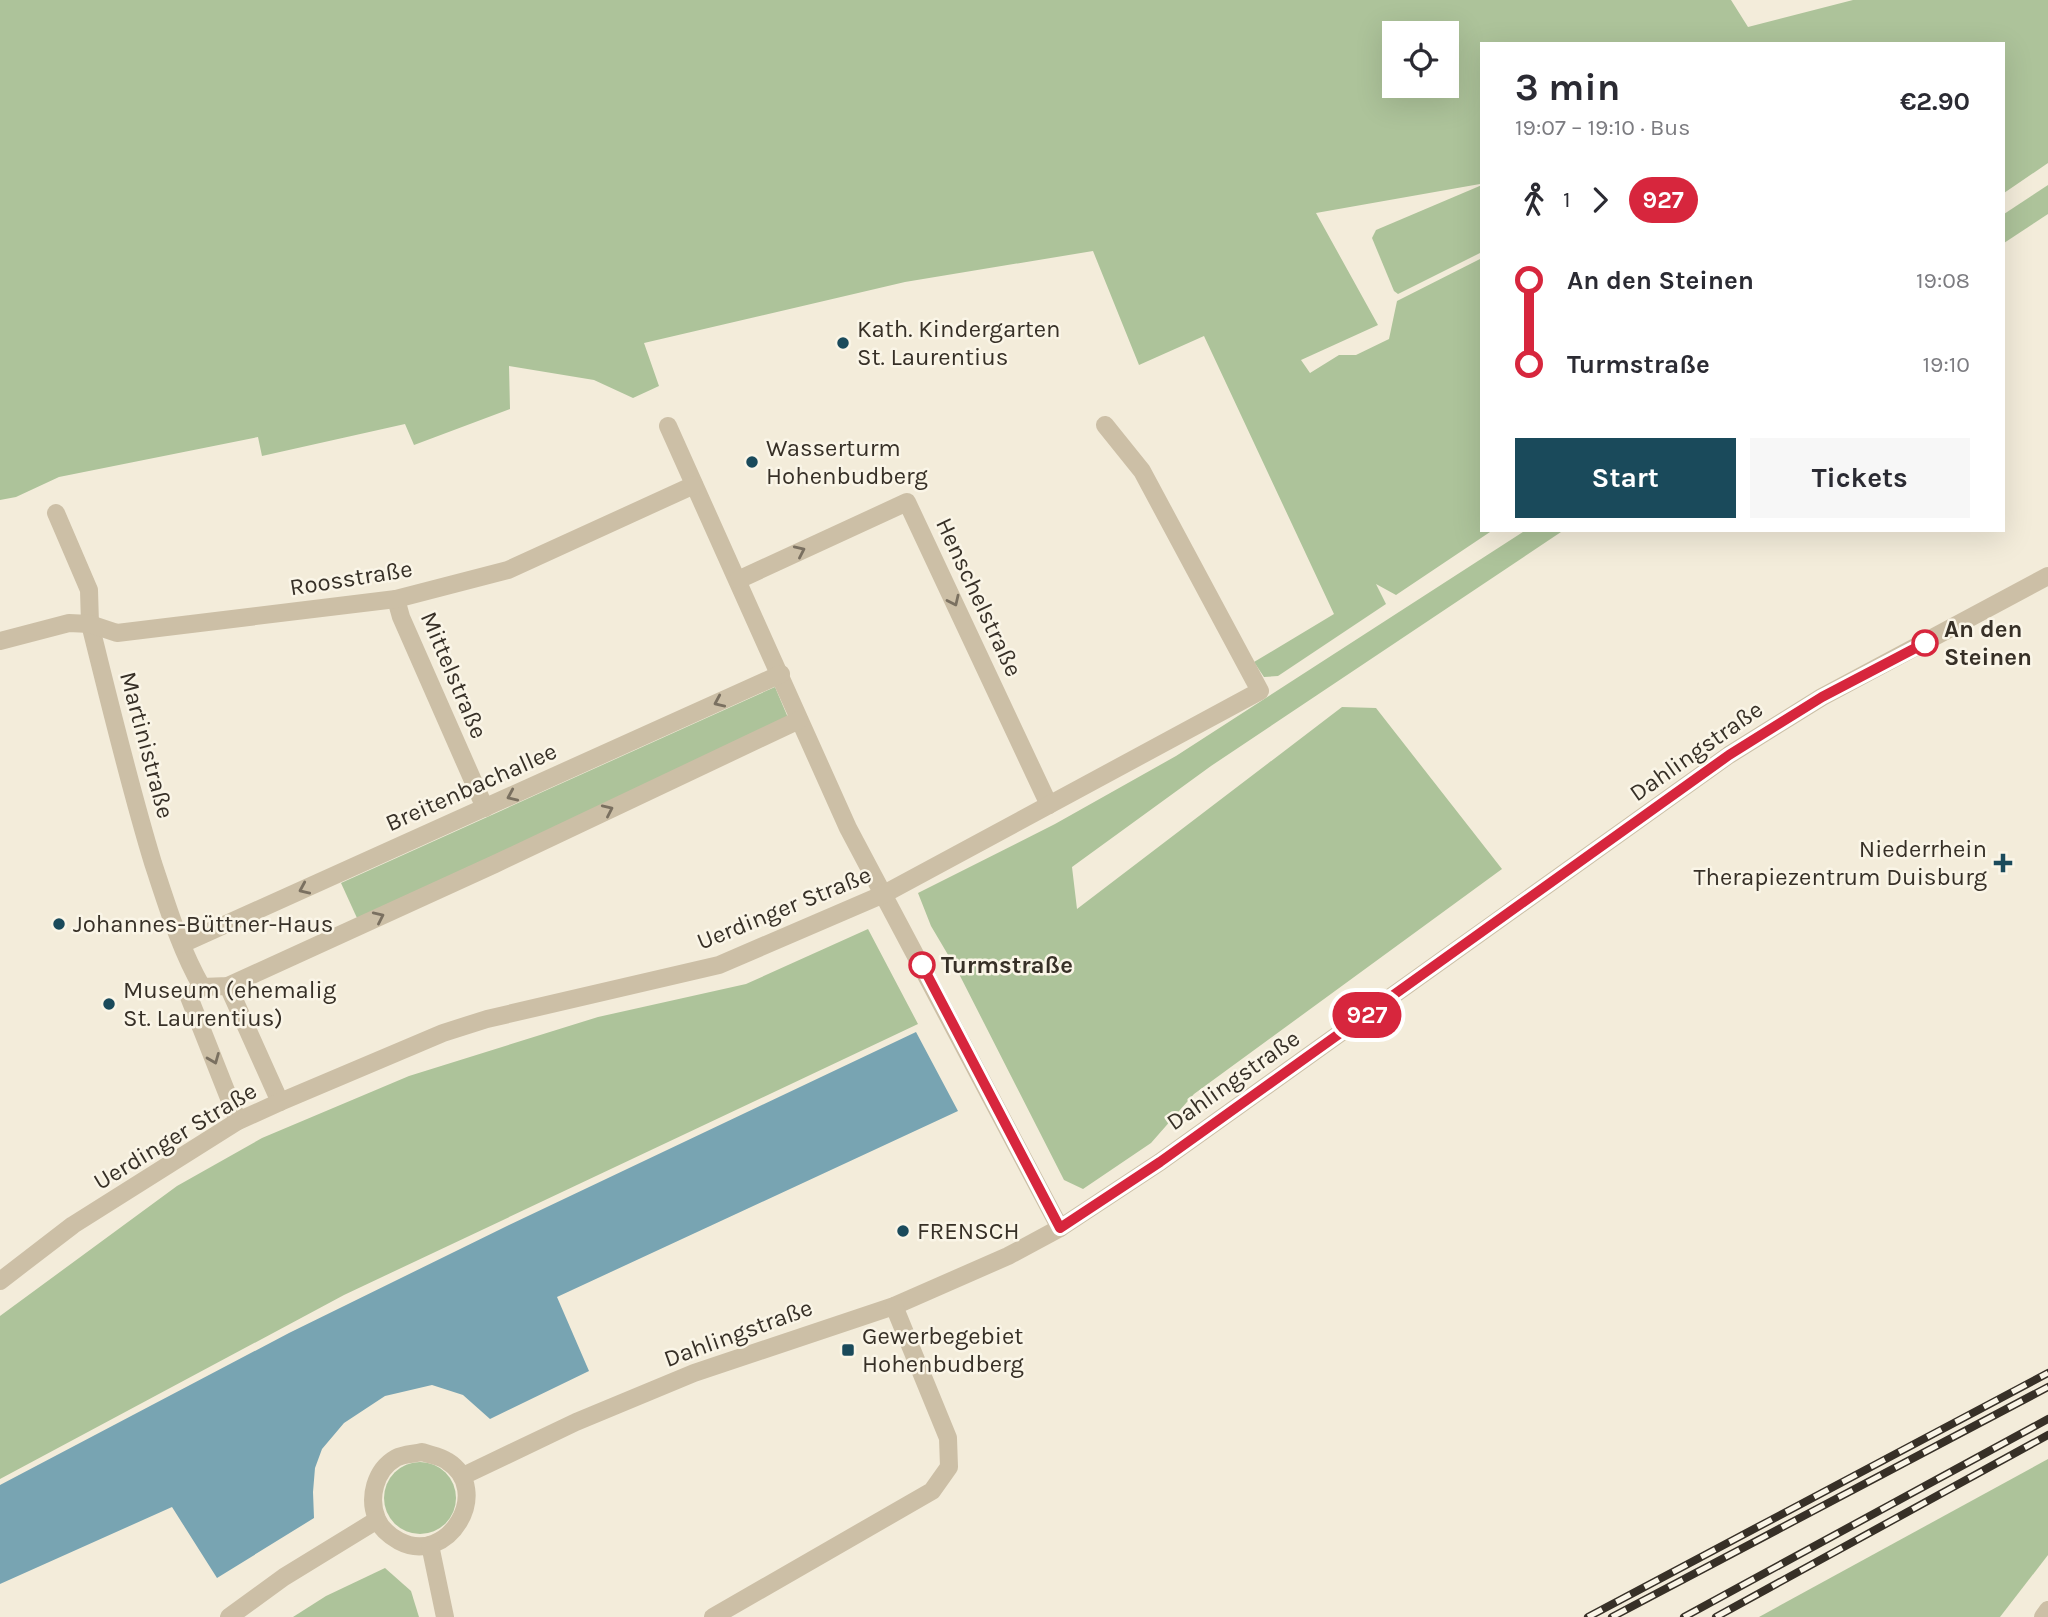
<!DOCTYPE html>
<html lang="en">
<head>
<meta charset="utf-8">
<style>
  :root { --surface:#fff; --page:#f7f7f7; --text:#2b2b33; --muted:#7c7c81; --accent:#1a4a5b }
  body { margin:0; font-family:Karla,sans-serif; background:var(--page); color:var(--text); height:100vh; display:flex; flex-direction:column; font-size:26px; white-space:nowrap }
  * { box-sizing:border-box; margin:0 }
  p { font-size:23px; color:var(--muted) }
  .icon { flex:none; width:38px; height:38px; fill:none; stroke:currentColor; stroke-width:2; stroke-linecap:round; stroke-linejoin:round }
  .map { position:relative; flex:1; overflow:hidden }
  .sheet { position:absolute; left:1480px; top:42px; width:525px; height:490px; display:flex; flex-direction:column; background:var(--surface); border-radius:0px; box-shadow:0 7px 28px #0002 }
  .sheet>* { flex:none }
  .badge { padding:0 14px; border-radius:23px; font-size:24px; line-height:46px }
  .fabs { position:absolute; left:1382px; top:21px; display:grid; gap:14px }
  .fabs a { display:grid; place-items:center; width:77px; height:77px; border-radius:0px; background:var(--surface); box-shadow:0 7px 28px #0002; font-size:35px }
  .map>.badge { position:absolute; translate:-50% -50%; box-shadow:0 0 0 4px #fff }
  .legs { display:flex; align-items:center; gap:10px; height:77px; padding:0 35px; font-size:23px }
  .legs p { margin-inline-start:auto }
  .headline { display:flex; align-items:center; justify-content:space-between; height:119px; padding:0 35px }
  h1 { font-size:38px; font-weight:700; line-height:52px }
  .primary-button { display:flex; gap:14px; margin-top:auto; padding:14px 35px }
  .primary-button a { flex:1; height:80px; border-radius:0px; background:var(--accent); color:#fff; font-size:28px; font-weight:700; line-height:80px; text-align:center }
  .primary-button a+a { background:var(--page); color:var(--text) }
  ul { padding:0 35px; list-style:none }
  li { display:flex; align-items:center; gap:24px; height:84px; font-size:26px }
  li i { display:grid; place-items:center; width:10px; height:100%; margin:0 9px; background:currentColor }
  li i::after { content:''; width:18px; height:18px; margin:-9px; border:5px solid; border-radius:50%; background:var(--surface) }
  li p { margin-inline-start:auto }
  li:first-child i { background:linear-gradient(#0000 50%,currentColor 0) }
  li:last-child i { background:linear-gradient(currentColor 50%,#0000 0) }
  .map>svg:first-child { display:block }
  .green { fill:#adc39a; fill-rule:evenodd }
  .water { fill:#78a4b2 }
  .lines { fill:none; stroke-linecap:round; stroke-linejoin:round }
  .minor { stroke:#ccbfa6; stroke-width:18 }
  .rail-casing { stroke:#373027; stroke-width:8 }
  .rail { stroke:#faf5e7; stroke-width:5; stroke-dasharray:16; stroke-linecap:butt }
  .oneway { stroke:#7a7060 }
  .line-1-casing { stroke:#fff; stroke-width:16 }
  .line-1 { stroke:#d7263d; stroke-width:10 }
  .poi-dot { fill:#1a4a5b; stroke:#faf5e7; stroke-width:2.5 }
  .stop-1-dot { fill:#fff; stroke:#d7263d; stroke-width:3.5 }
  .labels { text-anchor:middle; stroke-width:5; stroke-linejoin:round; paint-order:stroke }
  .poi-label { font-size:24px; fill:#373027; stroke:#faf5e7; text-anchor:start }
  .street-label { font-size:24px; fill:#373027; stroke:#faf5e7 }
  .stop-label { font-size:24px; font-weight:bold; fill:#373027; stroke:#faf5e7; text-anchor:start }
</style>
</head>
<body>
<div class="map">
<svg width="2048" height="1617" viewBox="0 0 2048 1617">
  <rect width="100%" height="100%" fill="#f3ecda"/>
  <g class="green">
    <path d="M0 0H1731L1748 27 1853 0H2048V163L2004 193V44H1482V180L1480 184 1316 213 1378 325 1301 360 1310 373 1339 355H1356L1389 339 1397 301 1482 258V530H1493L1396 595 1376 584 1386 604 1278 676 1264 677 1254 662 1334 614 1204 336 1139 365 1093 251 905 282 644 343 659 386 633 398 594 380 509 366 510 409 414 445 405 424 262 456 258 437 59 477 16 497 0 500ZM1395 33H1447V86H1395Z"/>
    <path d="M1482 185V252L1398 294 1394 291 1372 238 1376 230Z"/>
    <path d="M2048 185V214L2004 243V214Z"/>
    <path d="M1526 530H1564L1211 766 1072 867 1077 909 1342 707 1376 708 1502 869 1194 1094 1151 1143 1083 1189 1064 1180 957 970 931 926 918 893 1055 824 1176 756Z"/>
    <path d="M775 687 789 720 357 918 341 883Z"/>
    <path d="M868 929 918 1024 344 1295 0 1479V1316L177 1186 262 1138 409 1076 598 1017 746 984Z"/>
    <path d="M2048 1459V1555L2000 1617H1759Z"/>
    <circle cx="420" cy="1498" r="36"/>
    <path d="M385 1568 411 1591 419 1617H293L326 1596Z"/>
  </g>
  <path class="water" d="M916 1032 958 1111 557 1297 589 1371 490 1419 463 1395 432 1385 385 1396 344 1423 322 1449 315 1468 313 1492 314 1518 217 1578 172 1507 0 1584V1485L289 1333 507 1226Z"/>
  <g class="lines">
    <g class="minor">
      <path d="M668 426 848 828 1060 1228"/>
      <path d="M56 513 89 590 90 624C110 704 129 784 153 863 167 905 180 949 202 987"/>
      <path d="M738 580 907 502 1049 805"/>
      <path d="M396 599 401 617 485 808"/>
      <path d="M0 641 69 623 90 624 117 633 396 599 508 570 694 485"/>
      <path d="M182 944 781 674"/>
      <path d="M228 986 280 1102"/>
      <path d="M238 1121 189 997 202 987 228 986 495 864 799 720"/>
      <path d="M0 1281 73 1225 238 1121 280 1102 443 1033 487 1019 719 965 884 894 1260 691 1142 471 1105 425"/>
      <path d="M422 1452C430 1455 440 1456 447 1461 494 1490 448 1567 399 1541 390 1536 381 1529 377 1519 368 1498 375 1470 396 1458 403 1454 414 1454 422 1452Z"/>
      <path d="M463 1476 576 1422 694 1373 894 1306 1008 1256 1060 1228 1160 1162 1729 755 1822 697 2048 576"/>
      <path d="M430 1545 445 1617"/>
      <path d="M229 1617 284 1577 377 1520"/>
      <path d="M713 1617 932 1491 949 1467 948 1438 894 1306"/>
      <path d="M2043 1617 2048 1610"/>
    </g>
    <g class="rail-casing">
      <g id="rail">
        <path d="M1588 1617 2048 1373"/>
        <path d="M1612 1617 2048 1387"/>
        <path d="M1684 1617 2048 1419"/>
        <path d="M1716 1617 2048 1435"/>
      </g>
    </g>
    <use href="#rail" class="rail"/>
  </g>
  <defs><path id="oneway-chevron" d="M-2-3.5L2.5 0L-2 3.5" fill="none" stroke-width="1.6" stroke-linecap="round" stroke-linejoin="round" transform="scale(1.75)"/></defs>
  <g class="oneway">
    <use href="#oneway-chevron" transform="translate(800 551) rotate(-25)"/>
    <use href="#oneway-chevron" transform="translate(954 601) rotate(65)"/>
    <use href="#oneway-chevron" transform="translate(719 702) rotate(156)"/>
    <use href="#oneway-chevron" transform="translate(512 796) rotate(156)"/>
    <use href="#oneway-chevron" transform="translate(608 810) rotate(-25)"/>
    <use href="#oneway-chevron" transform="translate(304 889) rotate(156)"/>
    <use href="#oneway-chevron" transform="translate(379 917) rotate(-25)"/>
    <use href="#oneway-chevron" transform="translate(214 1059) rotate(68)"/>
  </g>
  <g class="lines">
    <g class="line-1-casing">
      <path id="line-1" d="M922 965 1060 1228 1160 1162 1729 755 1822 697 1925 643"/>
    </g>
    <use href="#line-1" class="line-1"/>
  </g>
  <g class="poi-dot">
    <circle cx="843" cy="343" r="7"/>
    <circle cx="752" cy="462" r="7"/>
    <path d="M1999.5 852.5h7v7h7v7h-7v7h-7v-7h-7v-7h7z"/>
    <circle cx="59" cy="924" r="7"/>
    <circle cx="109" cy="1004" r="7"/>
    <circle cx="903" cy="1231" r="7"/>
    <rect x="841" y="1343" width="14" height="14" rx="3.5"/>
  </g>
  <g class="stop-1-dot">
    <circle cx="1925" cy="643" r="12"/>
    <circle cx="922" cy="965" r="12"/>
  </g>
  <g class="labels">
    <g class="poi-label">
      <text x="857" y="337">Kath. Kindergarten<tspan x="857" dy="28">St. Laurentius</tspan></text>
      <text x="766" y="456">Wasserturm<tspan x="766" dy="28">Hohenbudberg</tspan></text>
      <text x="1987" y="857" text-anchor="end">Niederrhein<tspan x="1987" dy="28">Therapiezentrum Duisburg</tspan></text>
      <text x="73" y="932">Johannes-Büttner-Haus</text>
      <text x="123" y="998">Museum (ehemalig<tspan x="123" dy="28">St. Laurentius)</tspan></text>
      <text x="917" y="1239">FRENSCH</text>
      <text x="862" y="1344">Gewerbegebiet<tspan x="862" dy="28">Hohenbudberg</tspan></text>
    </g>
    <g class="street-label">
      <text transform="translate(351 578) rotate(-9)" y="8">Roosstraße</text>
      <text transform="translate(979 597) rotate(65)" y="8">Henschelstraße</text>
      <text transform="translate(454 675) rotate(67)" y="8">Mittelstraße</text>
      <text transform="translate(147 745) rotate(75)" y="8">Martinistraße</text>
      <text transform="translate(1696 751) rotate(-35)" y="8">Dahlingstraße</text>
      <text transform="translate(471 787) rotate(-24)" y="8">Breitenbachallee</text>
      <text transform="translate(784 908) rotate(-22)" y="8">Uerdinger Straße</text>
      <text transform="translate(1233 1080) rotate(-35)" y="8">Dahlingstraße</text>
      <text transform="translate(175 1136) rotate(-31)" y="8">Uerdinger Straße</text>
      <text transform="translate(738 1333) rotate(-20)" y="8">Dahlingstraße</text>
    </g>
    <g class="stop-label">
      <text x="1944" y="637">An den<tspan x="1944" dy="28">Steinen</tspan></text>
      <text x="941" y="973">Turmstraße</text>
    </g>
  </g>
</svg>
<div class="fabs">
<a><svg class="icon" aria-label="locate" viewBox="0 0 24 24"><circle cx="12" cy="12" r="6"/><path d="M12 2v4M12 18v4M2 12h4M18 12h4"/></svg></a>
</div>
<b class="badge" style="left:1367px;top:1015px;background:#d7263d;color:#fff">927</b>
<section class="sheet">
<div class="headline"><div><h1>3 min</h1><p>19:07 – 19:10 · Bus</p></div><b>€2.90</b></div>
<div class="legs"><svg class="icon" aria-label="walk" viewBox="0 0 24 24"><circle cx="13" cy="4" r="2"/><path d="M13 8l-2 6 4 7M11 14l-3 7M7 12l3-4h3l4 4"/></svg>1<svg class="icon" aria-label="forward" viewBox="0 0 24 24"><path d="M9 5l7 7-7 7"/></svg><b class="badge" style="background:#d7263d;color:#fff">927</b></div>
<ul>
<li><i style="color:#d7263d"></i><b>An den Steinen</b><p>19:08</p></li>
<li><i style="color:#d7263d"></i><b>Turmstraße</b><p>19:10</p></li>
</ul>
<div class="primary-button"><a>Start</a><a>Tickets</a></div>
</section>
</div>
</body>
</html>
